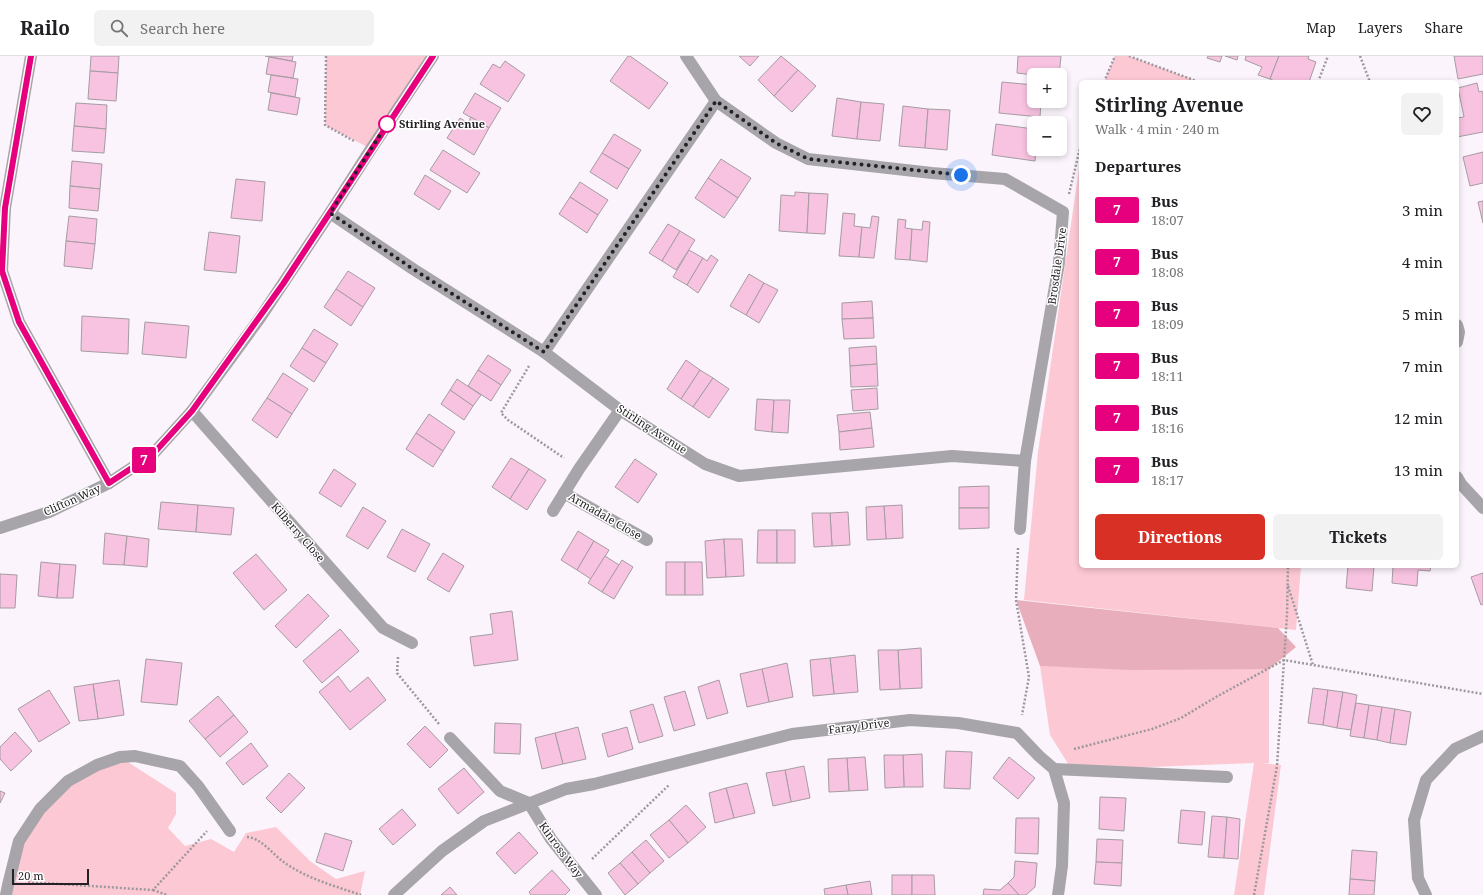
<!DOCTYPE html>
<html lang="en">
<head>
<meta charset="utf-8">
<style>
  :root { --surface:#fff; --page:#f2f2f2; --text:#202124; --muted:#757577; --line:#e0e0e0; --accent:#d93025 }
  body { margin:0; font-family:"Noto Serif",serif; background:var(--page); color:var(--text); height:100vh; display:flex; flex-direction:column; font-size:15px; white-space:nowrap }
  * { box-sizing:border-box; margin:0 }
  p { font-size:13px; color:var(--muted) }
  .icon { flex:none; width:22px; height:22px; fill:none; stroke:currentColor; stroke-width:2; stroke-linecap:round; stroke-linejoin:round }
  .map { position:relative; flex:1; overflow:hidden }
  .panel { position:absolute; left:1079px; top:24px; width:380px; height:488px; display:flex; flex-direction:column; background:var(--surface); border-radius:6px; box-shadow:0 2px 6px #0003 }
  .panel>* { flex:none }
  .badge { padding:0 8px; border-radius:3px; font-size:14px; line-height:26px }
  .buttons { position:absolute; left:1027px; top:12px; display:grid; gap:8px }
  .buttons a { display:grid; place-items:center; width:40px; height:40px; border-radius:6px; background:var(--surface); box-shadow:0 2px 6px #0003; font-size:20px }
  .scale { position:absolute; left:12px; bottom:10px; width:77px; box-sizing:border-box; padding-left:4px; border:2px solid #252225; border-top:0; font-size:11px; line-height:14px; white-space:nowrap; color:#252225; -webkit-text-stroke:3px #fff; paint-order:stroke }
  .you { position:absolute; width:20px; height:20px; margin:-10px; border:3px solid #fff; border-radius:50%; background:#1a73e8; box-shadow:0 0 0 6px #1a73e833 }
  .map>.badge { position:absolute; translate:-50% -50%; box-shadow:0 0 0 2px #fff }
  h2 { padding:0 16px; font-size:15px; line-height:36px }
  .round { display:grid; place-items:center; flex:none; width:42px; height:42px; border-radius:6px; background:var(--page) }
  .summary { display:flex; align-items:center; justify-content:space-between; height:68px; padding:0 16px }
  h1 { font-size:19px; font-weight:700; line-height:30px }
  .cta { display:flex; gap:8px; margin-top:auto; padding:8px 16px }
  .cta a { flex:1; height:46px; border-radius:6px; background:var(--accent); color:#fff; font-size:16px; font-weight:700; line-height:46px; text-align:center }
  .cta a+a { background:var(--page); color:var(--text) }
  ul { padding:0; list-style:none }
  li { display:flex; align-items:center; gap:12px; height:52px; padding:0 16px }
  li div { flex:1 }
  li b { display:block; font-size:15px }
  li em { font-style:normal }
  li .badge { min-width:44px; font-weight:700; text-align:center }
  header { display:flex; align-items:center; gap:24px; box-sizing:border-box; height:56px; padding:0 20px; background:var(--surface); border-bottom:1px solid var(--line) }
  header strong { font-size:19px }
  nav { display:flex; gap:22px; margin-inline-start:auto; font-size:14px }
  .search { width:280px; height:36px; background:var(--page); display:flex; align-items:center; gap:10px; box-sizing:border-box; padding:0 14px; border-radius:6px; color:var(--muted); font-size:15px }
  .map>svg:first-child { display:block }
  .green { fill:#fcc8d3 }
  .forest { fill:#e9aebb }
  .building { fill:#f7c3e0; stroke:#a69ca2 }
  .lines { fill:none; stroke-linecap:round; stroke-linejoin:round }
  .path { stroke:#9d989e; stroke-width:2.5; stroke-dasharray:2 2; stroke-linecap:butt }
  .lane { stroke:#a7a5a9; stroke-width:12 }
  .street { stroke:#a7a5a9; stroke-width:12 }
  .line-casing { stroke:#fff; stroke-width:9 }
  .line { stroke:#e6007e; stroke-width:6 }
  .walk { stroke:#252225; stroke-width:4; stroke-dasharray:0 7.2 }
  .stop-dot { fill:#fff; stroke:#e6007e; stroke-width:2 }
  .labels { text-anchor:middle; stroke-width:3; stroke-linejoin:round; paint-order:stroke }
  .stop-label { font-size:11px; font-weight:bold; fill:#252225; stroke:#fff; text-anchor:start }
  .street-label { font-size:11px; fill:#252225; stroke:#fff }
</style>
</head>
<body>
<header>
<strong>Railo</strong>
<div class="search"><svg class="icon" aria-label="search" viewBox="0 0 24 24"><circle cx="10" cy="10" r="6"/><path d="M15 15l6 6"/></svg>Search here</div>
<nav><a>Map</a><a>Layers</a><a>Share</a></nav>
</header>
<div class="map">
<svg width="1483" height="839" viewBox="0 0 1483 839">
  <rect width="100%" height="100%" fill="#fbf4fc"/>
  <g class="green">
    <path d="M326 0H433L371 93 325 69Z"/>
    <path d="M1115 0H1129L1199 26H1104Z"/>
    <path d="M1081 99V510H1301L1296 574 1024 544 1038 396Z"/>
    <path d="M1040 610 1269 613V707H1261L1281 709 1264 839H1234L1254 707 1072 714 1050 679Z"/>
    <path d="M120 701 176 737V758L168 772 185 790 211 783 234 796 246 777 276 771 310 805 336 823 365 815 360 839H12L19 785 54 739Z"/>
  </g>
  <path class="forest" d="M1016 544 1278 572 1296 591 1269 613 1132 614 1040 610Z"/>
  <g class="building">
    <path d="M91 0H119L118 17 90 15Z"/>
    <path d="M265 0H293L292 5Z"/>
    <path d="M628 0H630L668 27 649 53 610 25Z"/>
    <path d="M739 0H759L750 10Z"/>
    <path d="M781 0 798 14 774 40 758 24Z"/>
    <path d="M1018 0H1061L1059 19H1034L1017 17Z"/>
    <path d="M1208 0H1222L1220 6 1207 2Z"/>
    <path d="M1225 0H1238L1237 4Z"/>
    <path d="M1246 0H1279L1270 23 1258 19 1262 11 1245 4Z"/>
    <path d="M1279 0H1309L1308 3 1316 6 1309 26H1277L1270 23Z"/>
    <path d="M1454 0H1483V18L1458 23Z"/>
    <path d="M269 1 296 6 293 22 266 18Z"/>
    <path d="M505 5 525 19 508 46 480 28 493 8 500 12Z"/>
    <path d="M798 14 816 30 792 56 774 40Z"/>
    <path d="M90 15 118 17 116 45 88 43Z"/>
    <path d="M271 19 298 23 295 41 268 36Z"/>
    <path d="M1002 26 1034 29V45H1041L1040 61 999 57Z"/>
    <path d="M1477 27 1479 36 1482 35 1483 38V76L1457 81V62L1464 61 1458 32Z"/>
    <path d="M271 37 300 42 297 59 268 54Z"/>
    <path d="M475 37 501 52 489 72 463 57Z"/>
    <path d="M837 42 861 46 857 83 832 80Z"/>
    <path d="M861 46 884 48 880 85 857 83Z"/>
    <path d="M76 47 107 49 106 73 74 70Z"/>
    <path d="M903 50 928 53 925 92 899 90Z"/>
    <path d="M928 53 950 54 947 94 925 92Z"/>
    <path d="M471 61 489 72 474 99 447 82 460 62 468 67Z"/>
    <path d="M996 68 1034 73V93H1036L1035 105 992 99Z"/>
    <path d="M74 70 106 73 104 97 72 95Z"/>
    <path d="M614 78 641 94 629 113 602 97Z"/>
    <path d="M443 94 480 117 467 137 430 114Z"/>
    <path d="M1483 96V127L1470 130 1463 101Z"/>
    <path d="M602 97 629 113 617 133 590 116Z"/>
    <path d="M721 103 751 122 738 142 708 122Z"/>
    <path d="M72 105 102 108 100 133 70 130Z"/>
    <path d="M425 119 451 135 439 154 414 138Z"/>
    <path d="M708 122 738 142 724 162 695 142Z"/>
    <path d="M236 123 265 126 262 165 231 162Z"/>
    <path d="M580 126 608 144 598 159 570 141Z"/>
    <path d="M70 130 100 133 98 155 69 152Z"/>
    <path d="M795 136 809 137 807 177 779 175 781 139 795 140Z"/>
    <path d="M809 137 828 138 825 178 807 177Z"/>
    <path d="M570 141 598 159 587 177 559 158Z"/>
    <path d="M1483 145V167L1478 146Z"/>
    <path d="M843 157 855 158 854 170 862 171 859 201 839 200Z"/>
    <path d="M69 160 97 163 95 188 66 185Z"/>
    <path d="M872 160 879 161 874 202 859 201 862 171 870 172Z"/>
    <path d="M898 163 906 164 905 172 912 173 910 204 895 203Z"/>
    <path d="M923 165 930 166 927 206 910 204 912 173 922 174Z"/>
    <path d="M668 168 680 175 662 205 649 197Z"/>
    <path d="M680 175 695 184 676 214 662 205Z"/>
    <path d="M209 176 240 180 236 217 204 214Z"/>
    <path d="M66 185 95 188 92 213 64 210Z"/>
    <path d="M689 194 703 202 687 229 673 221Z"/>
    <path d="M711 199 718 204 698 237 687 229 703 202 707 205Z"/>
    <path d="M348 215 375 232 363 251 336 233Z"/>
    <path d="M749 218 764 227 746 259 730 250Z"/>
    <path d="M764 227 778 234 759 267 746 259Z"/>
    <path d="M336 233 363 251 351 270 324 251Z"/>
    <path d="M872 245 873 262 842 263V247Z"/>
    <path d="M82 260 129 263 128 298 81 295Z"/>
    <path d="M873 262 874 282 844 283 842 263Z"/>
    <path d="M145 266 189 270 186 302 142 298Z"/>
    <path d="M314 273 338 288 326 307 302 292Z"/>
    <path d="M876 290 877 308 850 310 849 292Z"/>
    <path d="M302 292 326 307 314 326 290 310Z"/>
    <path d="M488 299 511 314 501 329 478 314Z"/>
    <path d="M686 304 700 314 681 343 667 333Z"/>
    <path d="M877 308 878 330 851 331 850 310Z"/>
    <path d="M478 314 501 329 491 345 468 330Z"/>
    <path d="M700 314 713 322 693 351 681 343Z"/>
    <path d="M283 317 308 333 292 358 267 342Z"/>
    <path d="M713 322 729 333 709 362 693 351Z"/>
    <path d="M457 323 481 339 473 350 450 334Z"/>
    <path d="M877 332 878 353 853 355 851 334Z"/>
    <path d="M450 334 473 350 464 364 441 348Z"/>
    <path d="M267 342 292 358 277 382 252 364Z"/>
    <path d="M757 343 774 344 772 376 755 374Z"/>
    <path d="M774 344H790L788 377 772 376Z"/>
    <path d="M870 356 872 372 839 376 837 359Z"/>
    <path d="M429 358 455 376 443 395 416 377Z"/>
    <path d="M872 372 874 391 840 394 839 376Z"/>
    <path d="M416 377 443 395 433 411 406 393Z"/>
    <path d="M511 402 529 413 510 443 492 431Z"/>
    <path d="M635 403 657 418 638 447 615 431Z"/>
    <path d="M334 413 356 428 341 451 319 437Z"/>
    <path d="M529 413 546 424 527 454 510 443Z"/>
    <path d="M989 430V452H959V431Z"/>
    <path d="M161 446 198 449 196 476 158 473Z"/>
    <path d="M198 449 234 452 231 479 196 476Z"/>
    <path d="M902 449 903 482 886 483 884 450Z"/>
    <path d="M884 450 886 483 867 484 866 451Z"/>
    <path d="M363 451 386 465 368 493 346 480Z"/>
    <path d="M959 452H989V472L959 473Z"/>
    <path d="M848 456 850 489 832 490 830 457Z"/>
    <path d="M812 457H830L832 490 814 491Z"/>
    <path d="M402 473 430 488 415 516 387 501Z"/>
    <path d="M758 474H777V507H757Z"/>
    <rect x="777" y="474" width="18" height="33"/>
    <path d="M578 475 594 485 577 514 561 504Z"/>
    <path d="M105 477 127 480 124 509 103 508Z"/>
    <path d="M127 480 149 483 147 511 124 509Z"/>
    <path d="M724 483 726 521 707 522 705 485Z"/>
    <path d="M724 483H742L744 520 726 521Z"/>
    <path d="M594 485 609 494 591 523 577 514Z"/>
    <path d="M443 497 464 510 449 536 427 523Z"/>
    <path d="M256 498 287 534 264 554 233 517Z"/>
    <path d="M605 500 619 509 602 536 588 527Z"/>
    <path d="M622 504 633 511 614 543 602 536Z"/>
    <path d="M41 506 60 508 57 542 38 540Z"/>
    <rect x="666" y="506" width="19" height="33"/>
    <path d="M685 506H702L703 539H685Z"/>
    <path d="M60 508 76 509 73 542H57Z"/>
    <path d="M1348 510H1374L1372 535 1346 532Z"/>
    <path d="M1393 510H1431L1430 515 1418 514 1417 530 1392 527Z"/>
    <path d="M1483 517V548L1481 549 1471 521Z"/>
    <path d="M0 518 17 519 15 552H0Z"/>
    <path d="M308 538 329 560 296 592 275 570Z"/>
    <path d="M512 555 518 604 474 610 470 581 493 578 490 558Z"/>
    <path d="M340 573 359 595 322 627 303 605Z"/>
    <path d="M921 592 922 632 900 633 898 594Z"/>
    <path d="M878 594H898L900 633 880 634Z"/>
    <path d="M855 599 858 636 834 638 830 602Z"/>
    <path d="M830 602 834 638 813 640 810 604Z"/>
    <path d="M146 603 182 607 177 649 141 646Z"/>
    <path d="M787 607 793 641 769 646 762 613Z"/>
    <path d="M762 613 769 646 747 651 740 618Z"/>
    <path d="M338 620 350 636 368 621 386 644 350 674 319 636Z"/>
    <path d="M119 624 124 659 98 663 93 628Z"/>
    <path d="M719 624 728 657 707 663 698 631Z"/>
    <path d="M93 628 98 663 79 665 74 631Z"/>
    <path d="M1313 632 1328 634 1323 669 1308 667Z"/>
    <path d="M49 634 70 667 39 686 18 653Z"/>
    <path d="M1328 634 1343 636 1337 672 1323 669Z"/>
    <path d="M685 635 695 669 674 675 664 641Z"/>
    <path d="M1343 636 1357 639 1351 674 1337 672Z"/>
    <path d="M218 640 234 659 205 683 189 665Z"/>
    <path d="M1356 647 1369 649 1364 682 1350 680Z"/>
    <path d="M653 648 663 680 639 687 630 655Z"/>
    <path d="M1369 649 1382 651 1377 684 1364 682Z"/>
    <path d="M1382 651 1395 653 1390 687 1377 684Z"/>
    <path d="M1395 653 1411 656 1406 689 1390 687Z"/>
    <path d="M234 659 248 676 220 701 205 683Z"/>
    <path d="M495 667 521 668 520 698 494 697Z"/>
    <path d="M425 670 448 694 430 712 407 688Z"/>
    <path d="M578 671 586 703 563 708 555 677Z"/>
    <path d="M627 671 633 693 608 701 602 678Z"/>
    <path d="M15 676 32 695 11 715 0 703V691Z"/>
    <path d="M555 677 563 708 542 713 535 682Z"/>
    <path d="M251 687 268 710 243 729 226 707Z"/>
    <path d="M946 695 972 696 970 733 944 732Z"/>
    <path d="M922 698 923 731H904L903 699Z"/>
    <path d="M884 699H903L904 731 885 732Z"/>
    <path d="M865 701 868 734 849 735 847 702Z"/>
    <path d="M1009 701 1035 722 1018 743 993 722Z"/>
    <path d="M847 702 849 735 829 736 828 703Z"/>
    <path d="M804 710 810 742 791 746 785 714Z"/>
    <path d="M464 712 484 736 458 758 438 733Z"/>
    <path d="M785 714 791 746 773 750 766 717Z"/>
    <path d="M289 717 305 732 281 757 266 742Z"/>
    <path d="M747 727 755 757 734 762 726 732Z"/>
    <path d="M726 732 734 762 715 767 709 737Z"/>
    <path d="M0 735 5 737 0 747Z"/>
    <path d="M1100 741 1126 742 1124 775 1099 773Z"/>
    <path d="M686 749 706 771 688 787 669 764Z"/>
    <path d="M402 753 416 769 393 789 379 773Z"/>
    <path d="M1181 754 1205 756 1202 789 1178 787Z"/>
    <path d="M1212 760 1227 761 1224 802 1208 801Z"/>
    <path d="M1227 761 1240 763 1238 803 1224 802Z"/>
    <path d="M1016 762H1039L1038 798 1015 797Z"/>
    <path d="M669 764 688 787 669 802 650 779Z"/>
    <path d="M519 776 538 797 515 818 496 797Z"/>
    <path d="M325 777 352 785 343 815 316 806Z"/>
    <path d="M1097 783 1123 784 1122 807 1096 806Z"/>
    <path d="M646 784 664 805 650 817 632 796Z"/>
    <path d="M1352 794 1377 796 1375 825 1350 823Z"/>
    <path d="M632 796 650 817 638 828 620 807Z"/>
    <path d="M1015 805 1037 807 1035 831 1026 839H1019L1008 827 1014 821Z"/>
    <path d="M1096 806 1122 807 1121 830 1094 828Z"/>
    <path d="M620 807 638 828 625 839 608 817Z"/>
    <path d="M552 814 570 834 565 839H531L529 836Z"/>
    <rect x="892" y="819" width="20" height="20"/>
    <path d="M912 819H934L935 839H912Z"/>
    <path d="M1350 823 1375 825 1374 839H1349Z"/>
    <path d="M870 825 872 839H848L846 829Z"/>
    <path d="M1008 827 1019 839H983L984 833 1000 834Z"/>
    <path d="M846 829 848 839H825L824 833Z"/>
    <path d="M450 831 457 839H441Z"/>
  </g>
  <g class="lines">
    <g class="path">
      <path d="M326 0 325 69 354 85"/>
      <path d="M1129 0 1199 26"/>
      <path d="M1360 0 1370 26"/>
      <path d="M1104 26 1115 0"/>
      <path d="M1318 26 1328 0"/>
      <path d="M1069 138 1081 88"/>
      <path d="M529 310 501 357 508 364 564 402"/>
      <path d="M1018 492 1016 544 1029 621 1022 659"/>
      <path d="M1288 530 1313 609"/>
      <path d="M398 601 397 617 439 668"/>
      <path d="M1074 693 1152 673 1181 662 1216 641 1284 604 1483 638"/>
      <path d="M247 781C262 782 273 799 285 807 308 823 335 830 361 839"/>
      <path d="M592 803 669 729"/>
      <path d="M28 826 153 834 207 775"/>
      <path d="M153 834 167 839"/>
      <path d="M1254 839 1277 710 1287 559 1288 510"/>
    </g>
    <g class="lane">
      <path d="M450 682 500 735 529 747"/>
      <path d="M1054 713 1227 721"/>
    </g>
    <g class="street">
      <path d="M31 0 5 152 2 215 19 266 109 427"/>
      <path d="M686 0 716 45 776 87 808 103 932 117 1005 123 1063 156 1059 207 1025 405 1020 473"/>
      <path d="M330 157 413 213 544 296 620 354 705 408 739 420 952 400 1025 405"/>
      <path d="M1457 269 1459 276 1457 286"/>
      <path d="M544 296 716 45"/>
      <path d="M192 355 383 572 412 587"/>
      <path d="M1457 421 1461 428 1483 452"/>
      <path d="M564 437 647 484"/>
      <path d="M553 455 579 413 620 354"/>
      <path d="M0 472 49 456 109 427 153 398 192 355 260 262 330 157 371 93 433 0"/>
      <path d="M529 747 551 783 596 839"/>
      <path d="M6 839 8 829 19 785 40 753 68 725 97 709 120 701 135 700 180 710 198 730 230 775"/>
      <path d="M394 839 442 795 484 765 566 733 594 728 792 678 910 664 958 667 1017 677 1039 700 1054 713 1064 747 1062 810 1058 839"/>
      <path d="M1426 839 1418 822 1414 764 1426 724 1455 693 1483 680"/>
    </g>
  </g>
  <g class="lines">
    <g class="line-casing">
      <path id="line" d="M31 0 5 152 2 215 19 266 109 427 153 398 192 355 283 228 433 0"/>
    </g>
    <use href="#line" class="line"/>
    <path class="walk" d="M387 68 330 157 413 213 544 296 716 45 776 87 808 103 961 119"/>
  </g>
  <circle class="stop-dot" cx="387" cy="68" r="8"/>
  <g class="labels">
    <g class="stop-label">
      <text x="399" y="72">Stirling Avenue</text>
    </g>
    <g class="street-label">
      <text transform="translate(1057 210) rotate(-82)" y="4">Brosdale Drive</text>
      <text transform="translate(652 373) rotate(33)" y="4">Stirling Avenue</text>
      <text transform="translate(72 444) rotate(-24)" y="4">Clifton Way</text>
      <text transform="translate(605 460) rotate(30)" y="4">Armadale Close</text>
      <text transform="translate(298 476) rotate(49)" y="4">Kilberry Close</text>
      <text transform="translate(859 670) rotate(-7)" y="4">Faray Drive</text>
      <text transform="translate(561 794) rotate(54)" y="4">Kinross Way</text>
    </g>
  </g>
</svg>
<div class="buttons">
<a>+</a>
<a>−</a>
</div>
<div class="scale">20 m</div>
<div class="you" style="left:961px;top:119px"></div>
<b class="badge" style="left:144px;top:404px;background:#e6007e;color:#fff">7</b>
<section class="panel">
<div class="summary"><div><h1>Stirling Avenue</h1><p>Walk · 4 min · 240 m</p></div><a class="round"><svg class="icon" aria-label="heart" viewBox="0 0 24 24"><path d="M12 20l-8-8c-3-5 5-10 8-4 3-6 11-1 8 4z"/></svg></a></div>
<h2>Departures</h2>
<ul>
<li><span class="badge" style="background:#e6007e;color:#fff">7</span><div><b>Bus</b><p>18:07</p></div><em>3 min</em></li>
<li><span class="badge" style="background:#e6007e;color:#fff">7</span><div><b>Bus</b><p>18:08</p></div><em>4 min</em></li>
<li><span class="badge" style="background:#e6007e;color:#fff">7</span><div><b>Bus</b><p>18:09</p></div><em>5 min</em></li>
<li><span class="badge" style="background:#e6007e;color:#fff">7</span><div><b>Bus</b><p>18:11</p></div><em>7 min</em></li>
<li><span class="badge" style="background:#e6007e;color:#fff">7</span><div><b>Bus</b><p>18:16</p></div><em>12 min</em></li>
<li><span class="badge" style="background:#e6007e;color:#fff">7</span><div><b>Bus</b><p>18:17</p></div><em>13 min</em></li>
</ul>
<div class="cta"><a>Directions</a><a>Tickets</a></div>
</section>
</div>
</body>
</html>
